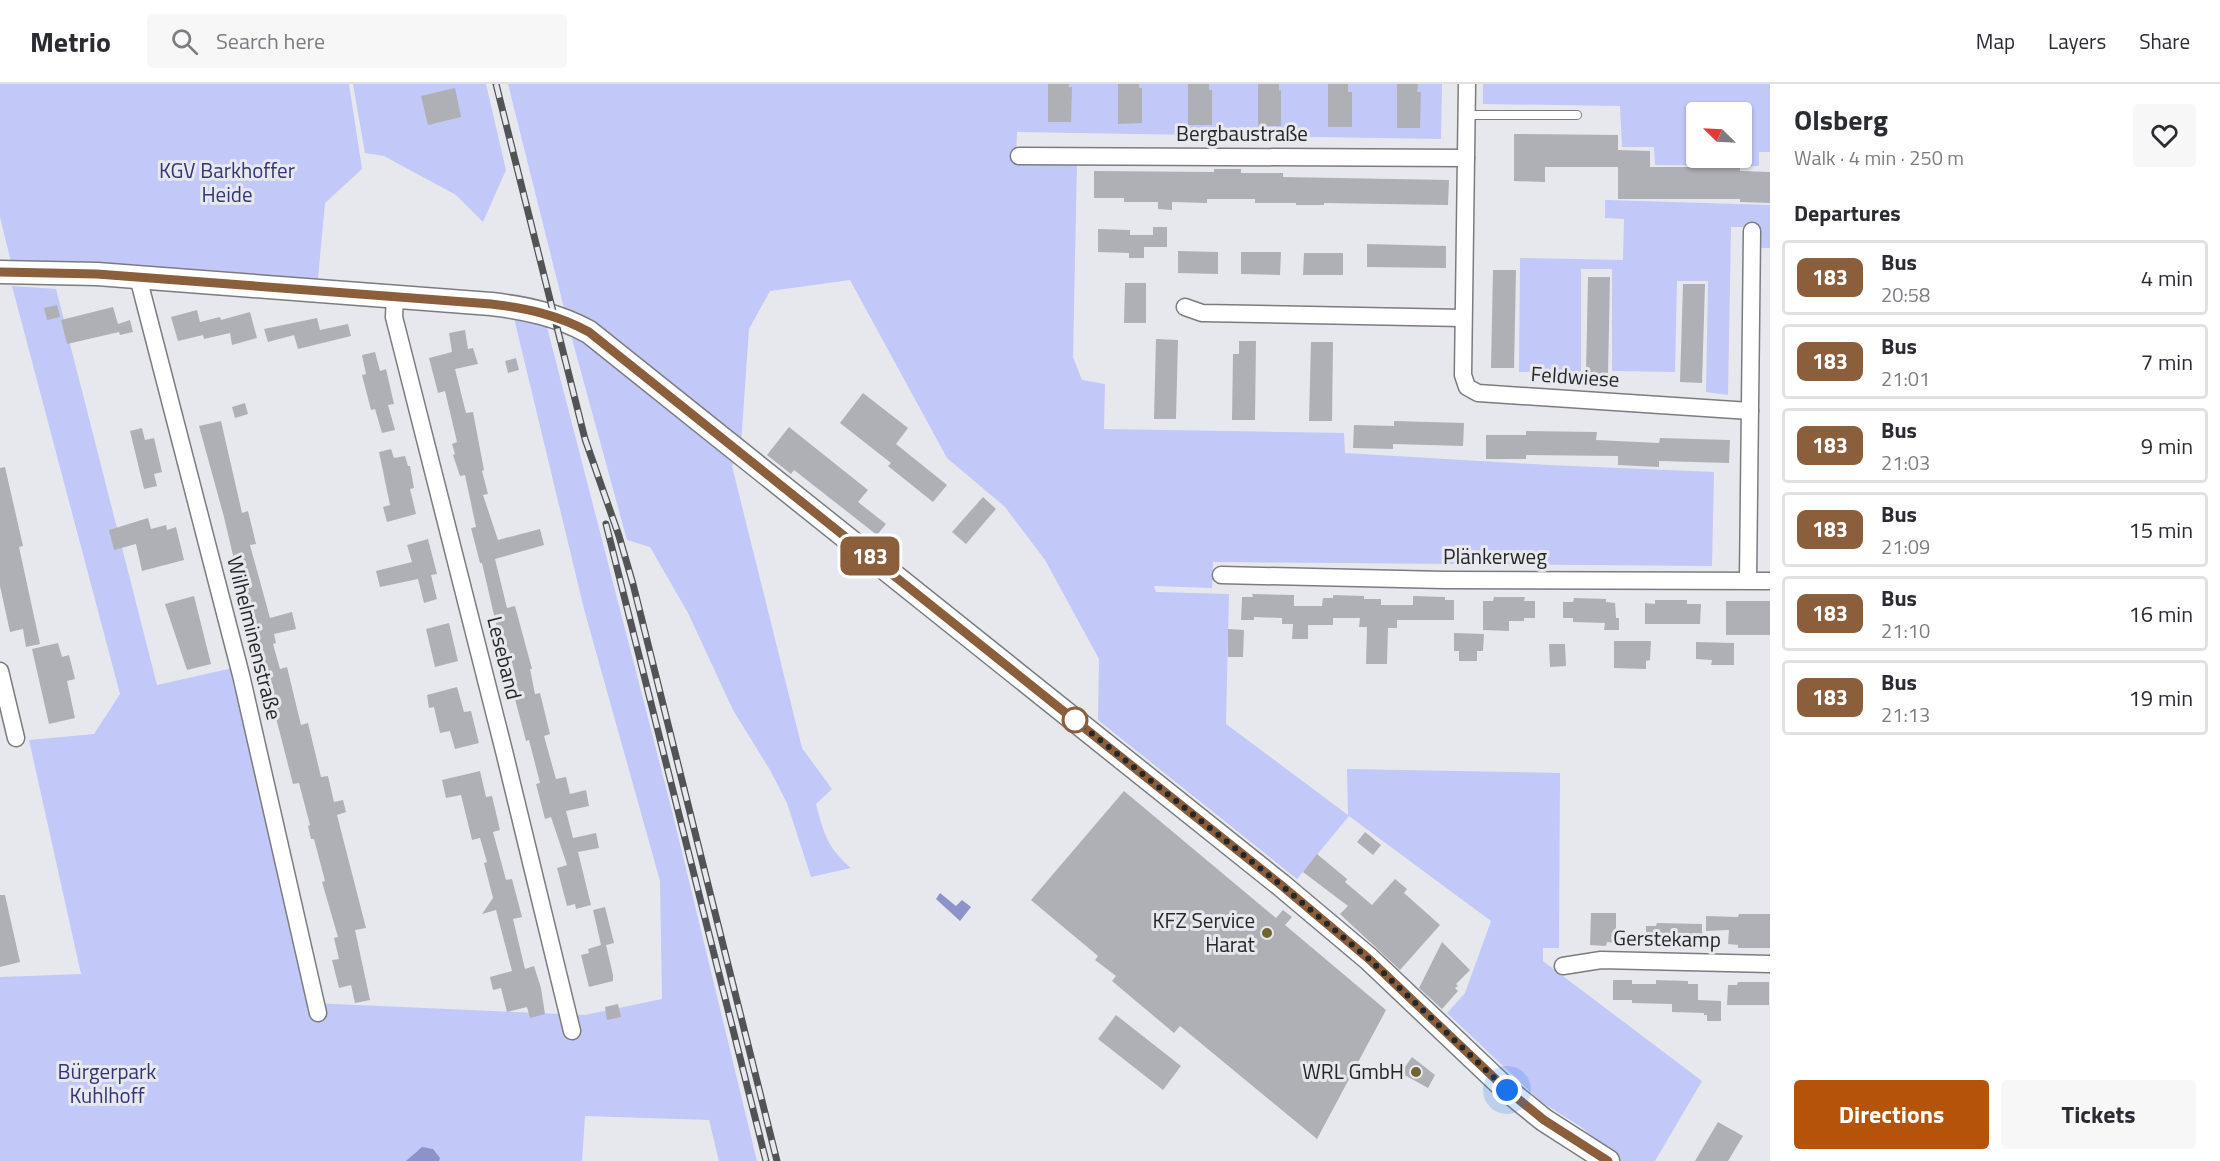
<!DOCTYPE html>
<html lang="en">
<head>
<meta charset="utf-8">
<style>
  :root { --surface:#fff; --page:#f7f7f7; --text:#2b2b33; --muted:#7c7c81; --line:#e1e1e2; --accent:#b45309 }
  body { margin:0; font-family:"Titillium Web",sans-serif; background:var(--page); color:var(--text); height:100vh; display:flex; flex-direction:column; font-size:22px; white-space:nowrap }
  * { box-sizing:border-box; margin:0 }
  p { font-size:20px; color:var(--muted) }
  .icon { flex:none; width:33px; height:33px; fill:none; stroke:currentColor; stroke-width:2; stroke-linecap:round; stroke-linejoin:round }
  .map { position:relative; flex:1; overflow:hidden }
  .details { display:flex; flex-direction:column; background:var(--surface); width:450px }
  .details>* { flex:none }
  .badge { padding:0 12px; border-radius:9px; font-size:21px; line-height:39px }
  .needle { width:39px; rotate:294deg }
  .fabs { position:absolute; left:1686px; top:18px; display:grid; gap:12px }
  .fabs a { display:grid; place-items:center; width:66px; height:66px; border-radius:6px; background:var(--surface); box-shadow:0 2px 4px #0004; font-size:30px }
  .you { position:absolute; width:30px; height:30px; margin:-15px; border:4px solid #fff; border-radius:50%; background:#1a73e8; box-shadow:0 0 0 9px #1a73e833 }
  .map>.badge { position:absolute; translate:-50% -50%; box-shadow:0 0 0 3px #fff }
  h2 { padding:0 24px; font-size:22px; line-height:54px }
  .round { display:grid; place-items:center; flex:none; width:63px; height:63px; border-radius:6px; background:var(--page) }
  .summary { display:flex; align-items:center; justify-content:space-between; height:102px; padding:0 24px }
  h1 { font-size:28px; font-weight:700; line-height:45px }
  .button { display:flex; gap:12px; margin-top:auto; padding:12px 24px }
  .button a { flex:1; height:69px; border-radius:6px; background:var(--accent); color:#fff; font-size:24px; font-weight:700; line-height:69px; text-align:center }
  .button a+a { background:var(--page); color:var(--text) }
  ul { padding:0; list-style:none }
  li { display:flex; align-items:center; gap:18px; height:75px; margin:0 12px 9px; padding:0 12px; border:3px solid var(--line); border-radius:6px }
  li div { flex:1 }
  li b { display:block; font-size:22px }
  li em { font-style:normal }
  li .badge { min-width:66px; font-weight:700; text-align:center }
  header { display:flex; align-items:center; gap:36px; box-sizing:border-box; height:84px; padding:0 30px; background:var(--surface); border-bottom:2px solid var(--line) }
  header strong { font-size:28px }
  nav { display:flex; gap:33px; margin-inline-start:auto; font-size:21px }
  .search { width:420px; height:54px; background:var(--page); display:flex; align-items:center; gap:15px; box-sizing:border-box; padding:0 21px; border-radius:6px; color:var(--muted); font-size:22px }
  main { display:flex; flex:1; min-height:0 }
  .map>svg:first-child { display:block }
  .green { fill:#c2c8f7; fill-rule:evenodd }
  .water { fill:#8d93c8 }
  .building { fill:#afb0b5 }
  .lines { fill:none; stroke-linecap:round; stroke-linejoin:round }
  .lane-casing { stroke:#7b7c80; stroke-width:10 }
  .street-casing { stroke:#7b7c80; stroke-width:19 }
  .secondary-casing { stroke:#7b7c80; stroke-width:25 }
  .lane { stroke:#fff; stroke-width:8 }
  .street { stroke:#fff; stroke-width:16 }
  .secondary { stroke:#fff; stroke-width:22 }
  .rail-casing { stroke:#525355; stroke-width:7 }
  .rail { stroke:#e7e8ed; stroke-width:4.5; stroke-dasharray:14; stroke-linecap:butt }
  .line-casing { stroke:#fff; stroke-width:14 }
  .line { stroke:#8b5e3c; stroke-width:9 }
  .walk { stroke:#262728; stroke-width:6; stroke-dasharray:0 10.8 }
  .stop-dot { fill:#fff; stroke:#8b5e3c; stroke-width:3 }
  .poi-dot { fill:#6f6532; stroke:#e7e8ed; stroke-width:2 }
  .labels { text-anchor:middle; stroke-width:6; stroke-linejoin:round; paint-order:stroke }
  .street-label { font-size:21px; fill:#262728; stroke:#e7e8ed }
  .park-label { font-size:21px; fill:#343576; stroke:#e7e8ed }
  .poi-label { font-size:21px; fill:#262728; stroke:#e7e8ed; text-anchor:end }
</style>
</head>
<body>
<header>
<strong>Metrio</strong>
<div class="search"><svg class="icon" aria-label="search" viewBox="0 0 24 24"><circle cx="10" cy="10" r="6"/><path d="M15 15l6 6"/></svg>Search here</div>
<nav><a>Map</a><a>Layers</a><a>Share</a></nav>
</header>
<main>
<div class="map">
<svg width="1770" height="1077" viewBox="0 0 1770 1077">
  <rect width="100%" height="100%" fill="#e7e8ed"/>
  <g class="green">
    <path d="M0 0H349L362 85 325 119 317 205 13 186 0 133Z"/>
    <path d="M353 0H486L506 86 483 138 456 111 384 72 365 69Z"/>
    <path d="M508 0H1442L1441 55 1017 48 1016 79H1077L1073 273 1082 296 1105 300 1104 345 1344 349 1345 369 1548 381 1714 388 1712 482 1213 478 1212 504 1154 502 1156 508 1229 510 1226 640 1348 731 1347 685 1560 689 1559 864H1543V877L1702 997 1655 1077H1621L1581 1043 1540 1017 1447 929 1465 909 1491 837 1349 732 1297 795 1098 636 1099 575 1045 476 1005 423 947 374 850 196 770 207 749 245 741 360 566 232Z"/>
    <path d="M1483 0H1770V68H1759V82L1655 81 1654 63H1622L1620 22 1483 20ZM1696 28H1742V74H1696Z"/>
    <path d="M1605 116 1770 121V164H1757L1747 143H1731L1728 311 1706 308 1708 197H1677L1675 288 1612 287V185H1581V288H1519L1520 174 1623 176 1624 135 1605 134Z"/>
    <path d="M12 202 56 205 157 601 237 583 311 919 585 931 662 915 660 797 584 525 514 234 547 243 671 723 757 1077H719L709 1036 585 1032 582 1077H0V893L81 890 29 656 94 650 120 610Z"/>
    <path d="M577 246 736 373 732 382 802 664 832 705 816 720C824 750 827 763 851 784L811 793 787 719 770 686 733 626 688 529 650 463 627 456 572 255Z"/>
  </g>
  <g class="water">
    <path d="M940 809 956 822 962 816 971 823 960 837 936 815Z"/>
    <path d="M422 1063 433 1065 440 1074 439 1077H406Z"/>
  </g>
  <g class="building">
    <path d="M1048 0H1069V3H1072L1071 38H1048Z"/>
    <path d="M1118 0H1139V4H1142V39L1118 40Z"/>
    <path d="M1188 0H1209V6H1212V41H1188Z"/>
    <path d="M1258 0H1279V7L1281 6V42H1258Z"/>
    <path d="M1328 0H1348V8H1352V43H1328Z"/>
    <path d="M1397 0H1418L1417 8H1421L1420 44H1397Z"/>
    <path d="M455 4 461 33 428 41 421 12Z"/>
    <path d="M1514 50 1618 51V66L1650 67V83H1740V87L1770 88V119L1740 118V115H1618V83H1545V98L1514 97Z"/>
    <path d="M1214 85H1241V89H1283V93L1449 96 1448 121 1324 119V121H1296V119H1255V115H1207V119L1172 118V126L1158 125V118H1124V114H1094V87L1214 88Z"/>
    <path d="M1153 143H1167V163H1144V174H1129V169L1098 168V145L1130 146V151H1153Z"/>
    <path d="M1367 160 1446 162V184L1367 183Z"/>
    <path d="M1178 167 1218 168V190L1178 189Z"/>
    <path d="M1241 168H1281L1280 191 1241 190Z"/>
    <path d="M1304 169H1343V191H1303Z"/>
    <path d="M1493 186H1516L1514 284H1491Z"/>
    <path d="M1588 193H1610L1608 290H1586Z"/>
    <path d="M1125 199H1146V239H1124Z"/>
    <path d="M1683 200H1705L1702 299 1680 298Z"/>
    <path d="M57 221 60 233 47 236 44 224Z"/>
    <path d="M113 223 118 240 130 236 133 248 120 251 119 248 67 260 61 236Z"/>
    <path d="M197 226 200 238 220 233 221 236 250 228 257 254 232 261 230 249 204 255 203 251 178 257 171 233Z"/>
    <path d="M317 234 320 246 348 240 351 252 298 265 294 251 268 258 264 245Z"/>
    <path d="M465 246 468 265 473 264 478 280 455 285 466 329 473 328 484 386 482 387 488 410 483 411 498 456 540 445 544 461 495 475 507 524 515 522 532 585H530L535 610 540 609 550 650 544 652 556 695 566 693 570 710 586 706 589 722 566 727 573 754 596 749 599 764 578 768 591 821 576 825 575 820 567 822 557 784 567 781 551 733 545 735 536 700 540 699 529 656 526 657 515 615 520 614 509 565 502 566 482 479H480L471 444 476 443 465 391 460 392 453 371 455 370 452 360 457 358 445 307 438 309 429 274 452 268 449 249Z"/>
    <path d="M1156 255 1178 256 1176 335H1154Z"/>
    <path d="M1239 257H1256L1255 336H1232L1233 270H1239Z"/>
    <path d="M1311 258H1333L1332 337H1309Z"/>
    <path d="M375 268 380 287 386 285 394 320 388 321 395 346 382 349 375 325 371 326 362 291 366 290 362 271Z"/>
    <path d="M516 274 519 286 508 289 505 277Z"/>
    <path d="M863 309 908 344 896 360 947 401 933 418 888 382 891 379 840 339Z"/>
    <path d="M245 319 248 330 235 334 232 323Z"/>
    <path d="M221 337 242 429 248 427 256 460 250 461 270 534 292 528 296 545 274 550 276 559 273 560 280 585 287 583 301 641 308 639 321 693 328 692 334 718 343 716 346 728 337 731 366 844 355 846 370 916 355 919 351 901 339 904 332 876 339 875 334 854 338 853 322 798 325 797 314 755H311L308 742 310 741 299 699 293 700 275 630 271 631 261 589 265 588 257 555 253 557 224 433 199 342Z"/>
    <path d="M1394 337 1464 339 1463 362 1393 360V365L1353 364 1354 341 1394 342Z"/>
    <path d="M789 343 868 406 858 418 886 440 877 451 794 386 791 390 767 371Z"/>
    <path d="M142 344 145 356 154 354 162 388 154 390 157 402 144 405 130 347Z"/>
    <path d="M1526 347 1597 348 1596 356 1659 359 1660 354 1730 356 1729 379 1659 377V383L1618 381V372L1526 371V375H1486V351H1526Z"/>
    <path d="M391 365 394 374 405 372 408 382H410L414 404 410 405 416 430 387 438 383 423 390 421 379 368Z"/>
    <path d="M5 383 23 462 19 463 40 560 26 563 23 545 10 548 0 502V384Z"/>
    <path d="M983 413 996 425 966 460 952 448Z"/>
    <path d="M148 434 151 445 166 441 167 446 176 443 184 476 142 487 136 460 114 466 109 446Z"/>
    <path d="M428 455 437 490 431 491 437 515 424 519 418 495 380 503 376 487 412 478 407 461Z"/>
    <path d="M1252 510 1294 511V522H1322L1323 514H1333V511L1364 512V515H1381V521H1413V512L1445 513V516H1454V536H1397V544H1388L1387 580H1366L1367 543H1359L1360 534H1333V541H1308V555H1292L1293 540H1282V534L1254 533V536H1241L1242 513H1253Z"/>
    <path d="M194 512 211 580 187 586 165 520Z"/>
    <path d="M1494 513H1525L1524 517H1535V534H1524V537H1509V547L1483 546V517H1493Z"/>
    <path d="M1574 514 1606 515V518L1615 519 1616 534H1619V546H1604L1605 539 1573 538V534H1563V518H1573Z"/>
    <path d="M1655 516H1687V520H1701L1700 540H1645V519L1655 520Z"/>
    <rect x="1726" y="517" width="44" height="34"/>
    <path d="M449 539 458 577 435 583 426 545Z"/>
    <path d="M1228 545 1244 546 1243 573H1228Z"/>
    <path d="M1454 549 1484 550 1483 567H1477V577H1459V567H1454Z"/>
    <path d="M1614 557H1651L1650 576 1646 577V585L1614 584Z"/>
    <path d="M1696 558 1734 559V581H1711L1712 576 1696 575Z"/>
    <path d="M58 559 62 573 69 571 75 595 67 597 75 634 49 640 32 565Z"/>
    <path d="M1549 560H1565L1566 582 1550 583Z"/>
    <path d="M457 603 464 628 471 627 479 659 455 665 450 647 440 649 434 623 429 624 427 611Z"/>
    <path d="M480 687 486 713 492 712 500 746 493 748 506 796 512 795 522 833 513 835 525 885 534 882 541 904 545 930 530 934 527 923 507 928 501 904 493 906 490 893 512 887 496 826 482 830 493 814 484 779 487 778 480 754 472 756 461 711 446 714 442 696Z"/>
    <path d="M1124 707 1276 834 1283 826 1292 833 1285 841 1386 926 1317 1055 1180 942 1174 949 1112 897 1116 892 1095 876 1098 872 1031 816Z"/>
    <path d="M1365 748 1381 761 1373 771 1357 758Z"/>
    <path d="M1317 770 1347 795 1345 798 1372 821 1395 795 1407 805 1404 809 1440 841 1400 886 1340 830 1348 822 1303 788Z"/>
    <path d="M0 811H5L20 878 0 883Z"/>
    <path d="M605 823 614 859 606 861 613 891V897L589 903 581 871 589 869 588 865 601 861 593 826Z"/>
    <path d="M1591 829H1616V859L1607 858 1606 862 1590 861Z"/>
    <path d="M1739 830H1770V864H1738V861L1728 860 1729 846 1706 847V832L1738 833Z"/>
    <path d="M1657 839 1702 840V858L1688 860V863H1656V859H1646V842H1656Z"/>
    <path d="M1442 858 1470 886 1456 900 1458 902 1455 904 1458 907 1442 925 1419 904Z"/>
    <path d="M1613 896H1632V900H1656V896L1688 897V900H1698V916L1721 917V937H1707V931H1704V929L1672 928V920L1632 919V916H1613Z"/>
    <path d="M1738 898H1769V921H1727L1728 901H1737Z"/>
    <path d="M618 920 621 933 607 936 605 923Z"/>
    <path d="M1116 931 1181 982 1163 1006 1098 955Z"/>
    <path d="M1412 973 1435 991 1428 1004 1401 989Z"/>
    <path d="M1718 1038 1743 1052 1728 1077H1695Z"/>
  </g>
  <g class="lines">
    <g class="lane-casing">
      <path id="lane" d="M1466 31H1577"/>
    </g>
    <g class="street-casing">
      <g id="street">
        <path d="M1467 0 1463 291 1467 303 1478 309 1750 327"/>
        <path d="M1019 72 1466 74"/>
        <path d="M138 193 241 591 318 929"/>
        <path d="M395 212 394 233 504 667 572 947"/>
        <path d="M1185 223 1202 229 1463 234"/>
        <path d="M1221 491 1444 496 1770 497"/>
        <path d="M1748 496 1752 147"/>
        <path d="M0 587 16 654"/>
        <path d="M1563 882 1601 876 1770 880"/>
      </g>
    </g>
    <g class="secondary-casing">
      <path id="secondary" d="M0 188 97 190 491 220C526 224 558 231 589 248L1281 801 1369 875 1507 1006 1544 1036 1608 1077"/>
    </g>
    <use href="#lane" class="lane"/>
    <use href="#street" class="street"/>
    <use href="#secondary" class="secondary"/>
    <g class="rail-casing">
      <g id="rail">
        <path d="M496 0 585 355 619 452 633 500 777 1077"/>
        <path d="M606 440 766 1077"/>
      </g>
    </g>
    <use href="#rail" class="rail"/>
  </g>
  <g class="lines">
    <g class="line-casing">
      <path id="line" d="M0 188 97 190 491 220C526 224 558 231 589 248L1281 801 1369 875 1507 1006 1544 1036 1608 1077"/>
    </g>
    <use href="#line" class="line"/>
    <path class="walk" d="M1075 636 1281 801 1369 875 1507 1006"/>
  </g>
  <circle class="stop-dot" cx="1075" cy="636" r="12"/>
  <g class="poi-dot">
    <circle cx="1267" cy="849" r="6"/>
    <circle cx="1416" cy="988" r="6"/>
  </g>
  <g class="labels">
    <g class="street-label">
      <text x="1242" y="57">Bergbaustraße</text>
      <text transform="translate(1575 293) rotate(4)" y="7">Feldwiese</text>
      <text x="1495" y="480">Plänkerweg</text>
      <text transform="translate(254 554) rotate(76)" y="7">Wilhelminenstraße</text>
      <text transform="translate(504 574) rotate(76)" y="7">Leseband</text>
      <text transform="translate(1667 855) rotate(1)" y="7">Gerstekamp</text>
    </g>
    <g class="park-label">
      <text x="227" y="94">KGV Barkhoffer<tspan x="227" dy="24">Heide</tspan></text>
      <text x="107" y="995">Bürgerpark<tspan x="107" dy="24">Kuhlhoff</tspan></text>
    </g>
    <g class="poi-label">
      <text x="1255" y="844">KFZ Service<tspan x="1255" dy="24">Harat</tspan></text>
      <text x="1404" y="995">WRL GmbH</text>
    </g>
  </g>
</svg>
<div class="fabs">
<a><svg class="needle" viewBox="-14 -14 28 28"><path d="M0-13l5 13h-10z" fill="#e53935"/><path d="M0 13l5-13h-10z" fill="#7c7c81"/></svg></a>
</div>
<div class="you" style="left:1507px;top:1006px"></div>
<b class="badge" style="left:870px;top:472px;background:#8b5e3c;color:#fff">183</b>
</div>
<section class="details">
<div class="summary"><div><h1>Olsberg</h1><p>Walk · 4 min · 250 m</p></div><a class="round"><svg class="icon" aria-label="heart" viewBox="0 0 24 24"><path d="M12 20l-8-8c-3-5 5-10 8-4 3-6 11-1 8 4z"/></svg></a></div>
<h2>Departures</h2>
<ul>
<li><span class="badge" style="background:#8b5e3c;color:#fff">183</span><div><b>Bus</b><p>20:58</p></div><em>4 min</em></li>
<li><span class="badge" style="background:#8b5e3c;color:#fff">183</span><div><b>Bus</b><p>21:01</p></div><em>7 min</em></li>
<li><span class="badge" style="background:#8b5e3c;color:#fff">183</span><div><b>Bus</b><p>21:03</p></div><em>9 min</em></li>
<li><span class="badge" style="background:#8b5e3c;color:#fff">183</span><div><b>Bus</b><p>21:09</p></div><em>15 min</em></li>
<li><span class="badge" style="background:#8b5e3c;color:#fff">183</span><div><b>Bus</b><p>21:10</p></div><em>16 min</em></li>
<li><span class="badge" style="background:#8b5e3c;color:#fff">183</span><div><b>Bus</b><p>21:13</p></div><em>19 min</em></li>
</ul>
<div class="button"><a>Directions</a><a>Tickets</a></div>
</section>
</main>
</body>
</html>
